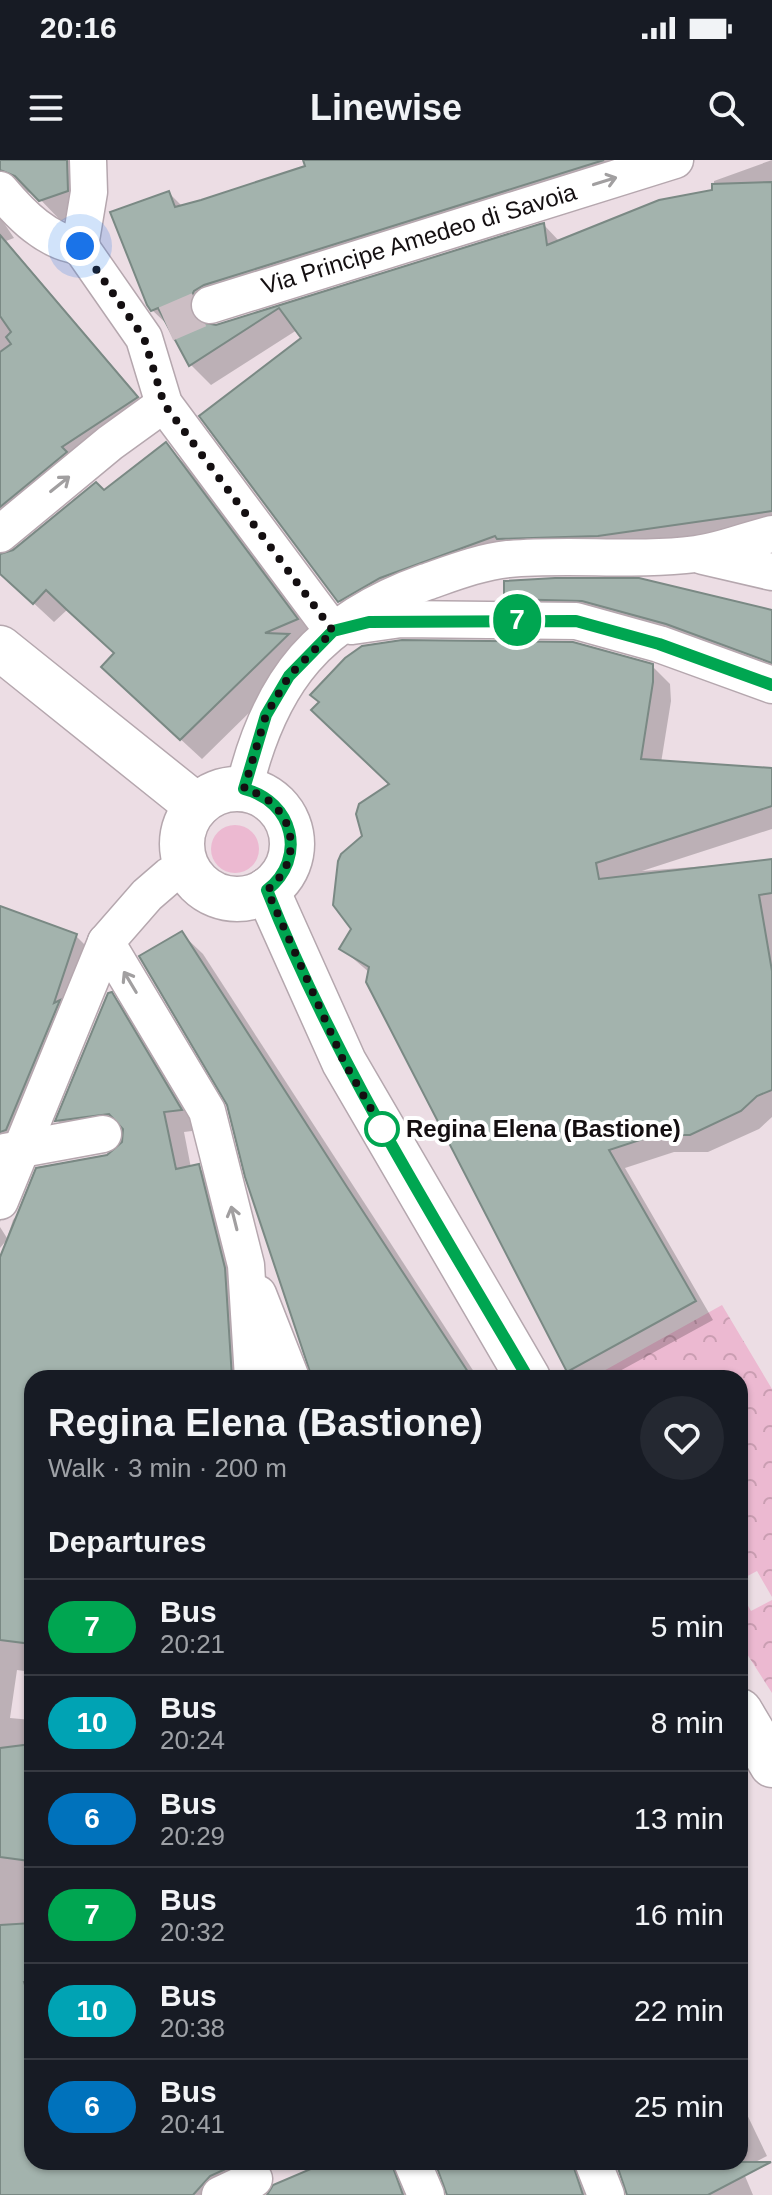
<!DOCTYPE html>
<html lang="en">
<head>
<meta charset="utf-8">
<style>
  :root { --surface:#171b24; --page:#242831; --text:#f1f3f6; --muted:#9ea1a6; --line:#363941 }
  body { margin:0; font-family:Helvetica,sans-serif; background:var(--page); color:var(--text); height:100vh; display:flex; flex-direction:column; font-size:30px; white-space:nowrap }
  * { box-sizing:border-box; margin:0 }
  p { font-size:26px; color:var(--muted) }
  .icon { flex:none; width:44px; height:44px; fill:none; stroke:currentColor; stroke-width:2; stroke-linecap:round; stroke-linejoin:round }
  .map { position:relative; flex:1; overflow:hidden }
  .side { position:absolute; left:24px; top:1210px; width:724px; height:800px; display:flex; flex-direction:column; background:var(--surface); border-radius:24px; box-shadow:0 2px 6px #0004 }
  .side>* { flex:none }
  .badge { padding:0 16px; border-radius:26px; font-size:28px; line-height:52px }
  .you { position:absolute; width:40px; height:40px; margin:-20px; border:6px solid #fff; border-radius:50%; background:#1a73e8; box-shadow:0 0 0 12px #1a73e833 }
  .map>.badge { position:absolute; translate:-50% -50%; box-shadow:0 0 0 4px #fff }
  h2 { padding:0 24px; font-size:30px; line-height:72px }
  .round { display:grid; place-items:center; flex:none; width:84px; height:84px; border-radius:42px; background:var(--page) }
  .overview { display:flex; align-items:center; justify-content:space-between; height:136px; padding:0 24px }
  h1 { font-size:38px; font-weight:800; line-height:60px }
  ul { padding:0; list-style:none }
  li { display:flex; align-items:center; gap:24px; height:96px; padding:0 24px; border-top:2px solid var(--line) }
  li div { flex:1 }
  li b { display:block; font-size:30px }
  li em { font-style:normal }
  li .badge { min-width:88px; font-weight:700; text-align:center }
  .status { display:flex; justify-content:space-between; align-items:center; height:56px; padding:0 40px; background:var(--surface); direction:ltr }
  .status svg { height:22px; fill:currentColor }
  header { display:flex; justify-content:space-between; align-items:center; height:104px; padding:0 24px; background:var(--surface); font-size:36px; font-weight:800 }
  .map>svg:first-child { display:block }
  .green { fill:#ecb9d1 }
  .park { fill:url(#park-crowns) }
  .shadow { fill:#0003 }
  .building { fill:#a3b3ad; stroke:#7a8984; stroke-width:2 }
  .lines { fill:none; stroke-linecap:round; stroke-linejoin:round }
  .street-tunnel { stroke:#ccbec4; stroke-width:36; stroke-dasharray:36 18; stroke-linecap:butt }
  .street-casing { stroke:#b5a7ae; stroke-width:39 }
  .secondary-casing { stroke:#b5a7ae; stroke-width:47 }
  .street { stroke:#fff; stroke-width:36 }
  .secondary { stroke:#fff; stroke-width:44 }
  .oneway { stroke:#a19fa0 }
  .line-casing { stroke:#fff; stroke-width:18 }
  .line { stroke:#00a651; stroke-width:12 }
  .walk { stroke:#140f11; stroke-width:8; stroke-dasharray:0 14.4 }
  .stop-dot { fill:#fff; stroke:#00a651; stroke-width:4 }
  .labels { text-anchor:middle; stroke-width:8; stroke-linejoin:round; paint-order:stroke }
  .street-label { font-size:24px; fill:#140f11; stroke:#fff }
  .stop-label { font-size:24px; font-weight:bold; fill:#140f11; stroke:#fff; text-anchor:start }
</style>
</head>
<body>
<div class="status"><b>20:16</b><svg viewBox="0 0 49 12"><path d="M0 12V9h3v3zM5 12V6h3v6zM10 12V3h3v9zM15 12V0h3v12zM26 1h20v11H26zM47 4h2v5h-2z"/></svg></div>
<header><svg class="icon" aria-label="menu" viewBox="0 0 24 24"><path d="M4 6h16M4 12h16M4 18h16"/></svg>Linewise<svg class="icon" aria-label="search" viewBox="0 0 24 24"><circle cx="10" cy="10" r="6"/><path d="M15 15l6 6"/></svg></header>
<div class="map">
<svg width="772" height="2035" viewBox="0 0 772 2035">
  <defs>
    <pattern id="park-crowns" width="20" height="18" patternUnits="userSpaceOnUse" patternTransform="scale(2)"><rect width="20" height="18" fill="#ecb9d1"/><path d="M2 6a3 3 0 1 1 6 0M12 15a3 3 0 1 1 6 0" fill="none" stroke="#ca9eb2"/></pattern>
  </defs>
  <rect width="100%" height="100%" fill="#ecdde4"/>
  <circle class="green" cx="235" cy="689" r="24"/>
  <g class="park">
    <path d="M722 1145 772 1229V1437L757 1411 740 1420V1218H591Z"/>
    <path d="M740 1432 751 1451 772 1440V1533L740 1483Z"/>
  </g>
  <g class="shadow">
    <path d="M0 0H78L88 51 61 61 36 35 18 29 0 52Z"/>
    <path d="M306 0H689L209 161 210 167 544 65 560 82 714 31V21L772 0V374L519 399 360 461 339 441 303 179 297 170 211 225 191 205 171 168 152 150 169 33 182 46 308 7Z"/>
    <path d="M0 57 14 78 6 81 157 258 6 379 0 395Z"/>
    <path d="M166 285 186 305 316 480 308 495 202 599 124 527 116 493 68 449 54 462 0 412V396L104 333Z"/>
    <path d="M506 423 772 452V513L524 456 506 438Z"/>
    <path d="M652 506 670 524 671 541 661 603 772 610V669L642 711 772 701V957L759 969 708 992H674L625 1008 713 1160 607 1218H576L569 1211 368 821 370 813 342 789Z"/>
    <path d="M0 749 76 776 96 796 0 1062Z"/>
    <path d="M182 774 203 794 478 1218H313L287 1145Z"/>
    <path d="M111 834 132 855 200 970 184 972 191 1008 198 1007 219 1027 250 1218H32V1512L17 1510 10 1558 32 1560V2002H258L239 2035H0V1099L5 1082 0 1088V1067L7 1078 13 1060 21 1050 124 983 125 975 78 981 58 961Z"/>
    <path d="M740 1940 767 1996 742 2009 753 2035H628L615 2002H740Z"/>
    <path d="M328 2002H612L596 2035H448L437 2003 426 2002 416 2035H268Z"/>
  </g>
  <g class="building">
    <path d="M0 0H67L68 31 39 41 15 16 0 10Z"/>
    <path d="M303 0H604L204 125 194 131 189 141 190 152 196 161 216 165 540 64 544 63 547 85 659 40 712 30V24L772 22V351L598 376 497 379 495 376 380 418 338 442 199 256 301 178 279 148 189 206 158 148 151 151 147 145 110 52 169 31 175 47 201 40 305 6Z"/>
    <path d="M0 75 138 237 62 287 67 292 0 347V192L11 184 6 177 11 172 0 156Z"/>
    <path d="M166 282 298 459 265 473 289 474 180 580 101 507 114 493 67 450 46 430 33 444 0 414V394L13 390 96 322 104 330Z"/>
    <path d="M555 418H639L772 450V503L666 464 582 441 504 439V421Z"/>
    <path d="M402 480 573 482 653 504V522L641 599 772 608V646L596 703 599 719 772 699V733L759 735 772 811V930L757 936 741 951 690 975H655L609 990 696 1141 567 1212 366 822 369 807 339 789 351 769 333 745 338 701 341 694 362 676 356 654 359 644 389 624 311 550 319 542 310 535 345 498 362 486Z"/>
    <path d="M0 746 77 774 54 843 60 840 6 970 0 972Z"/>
    <path d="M182 771 347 1027 472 1218H312L245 1017 227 945 139 796Z"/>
    <path d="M112 832 182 950 164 952 176 1009 199 1004 225 1108 232 1218H32V1484L0 1480V1097L36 1008 107 995 122 982 123 969 109 954 55 961 108 833Z"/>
    <path d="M32 1584 30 1701 0 1697V1588Z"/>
    <path d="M32 1763V1820L24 1822 32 1846V2002H241L210 2016 193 2035H0V1765Z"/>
    <path d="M327 2002H391L403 2035H267L273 2025Z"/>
    <path d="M435 2002H572L583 2035H447Z"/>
    <path d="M616 2002H771L708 2035H627Z"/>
  </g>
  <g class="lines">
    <path class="street-tunnel" d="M166 164 210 145"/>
    <g class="street-casing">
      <g id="street">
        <path d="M0 30C21 55 47 82 80 86"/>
        <path d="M80 86 144 178 164 244 333 471"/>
        <path d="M80 86 89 32 88 0"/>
        <path d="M210 145 675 0"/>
        <path d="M0 374 110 283 164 244"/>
        <path d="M703 396 772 412"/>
        <path d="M352 466 401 459 576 461 659 484 772 525"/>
        <path d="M244 629C270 520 319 460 426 422 452 413 480 402 508 399 570 393 634 402 696 394 721 391 747 380 772 374"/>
        <path d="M106 782 207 951 246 1105 253 1218"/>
        <path d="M5 992 103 974"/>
        <path d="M0 1041 106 782 147 735 169 716 186 707"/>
        <path d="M258 1134 291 1218"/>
        <path d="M412 2002 426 2035"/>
        <path d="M593 2002 606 2035"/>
        <path d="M220 2035 254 2019"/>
      </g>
    </g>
    <g class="secondary-casing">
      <g id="secondary">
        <path d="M0 488 197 646"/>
        <circle cx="237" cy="684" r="55"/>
        <path d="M267 730 344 902 528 1218"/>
        <path d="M740 1551 772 1605"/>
      </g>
    </g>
    <use href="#street" class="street"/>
    <use href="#secondary" class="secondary"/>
  </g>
  <defs><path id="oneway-shaft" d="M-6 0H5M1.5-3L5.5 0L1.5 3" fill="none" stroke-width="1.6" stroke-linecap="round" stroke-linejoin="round" transform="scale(2)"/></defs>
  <g class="oneway">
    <use href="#oneway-shaft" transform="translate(605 21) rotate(-17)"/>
    <use href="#oneway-shaft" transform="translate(60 324) rotate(-39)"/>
    <use href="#oneway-shaft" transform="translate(130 822) rotate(-121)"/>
    <use href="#oneway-shaft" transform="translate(234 1058) rotate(-104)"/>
  </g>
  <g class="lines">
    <g class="line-casing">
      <path id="line" d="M528 1218C435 1058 335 903 267 730 308 698 293 641 244 629L266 555 289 516 333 471 369 462 576 461 659 484 772 525"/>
    </g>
    <use href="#line" class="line"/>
    <path class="walk" d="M80 86 144 178 164 244 333 471 289 516 266 555 244 629C293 641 308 698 267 730L344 902 389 980 382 969"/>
  </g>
  <circle class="stop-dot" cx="382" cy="969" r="16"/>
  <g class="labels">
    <g class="street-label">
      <text transform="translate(419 79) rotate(-17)" y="8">Via Principe Amedeo di Savoia</text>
    </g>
    <g class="stop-label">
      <text x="406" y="977">Regina Elena (Bastione)</text>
    </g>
  </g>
</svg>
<div class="you" style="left:80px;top:86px"></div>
<b class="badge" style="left:517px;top:460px;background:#00a651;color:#fff">7</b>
<section class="side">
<div class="overview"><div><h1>Regina Elena (Bastione)</h1><p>Walk · 3 min · 200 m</p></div><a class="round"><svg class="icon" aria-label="heart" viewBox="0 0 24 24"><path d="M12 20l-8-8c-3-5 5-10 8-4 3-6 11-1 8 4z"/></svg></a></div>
<h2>Departures</h2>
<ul>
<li><span class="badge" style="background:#00a651;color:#fff">7</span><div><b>Bus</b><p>20:21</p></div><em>5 min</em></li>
<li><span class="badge" style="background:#00a3b4;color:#fff">10</span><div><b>Bus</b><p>20:24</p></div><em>8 min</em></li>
<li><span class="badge" style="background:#0072bc;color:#fff">6</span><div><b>Bus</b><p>20:29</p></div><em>13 min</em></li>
<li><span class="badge" style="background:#00a651;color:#fff">7</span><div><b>Bus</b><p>20:32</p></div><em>16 min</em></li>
<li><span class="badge" style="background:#00a3b4;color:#fff">10</span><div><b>Bus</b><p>20:38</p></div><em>22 min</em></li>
<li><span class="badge" style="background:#0072bc;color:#fff">6</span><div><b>Bus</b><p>20:41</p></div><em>25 min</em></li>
</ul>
</section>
</div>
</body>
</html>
